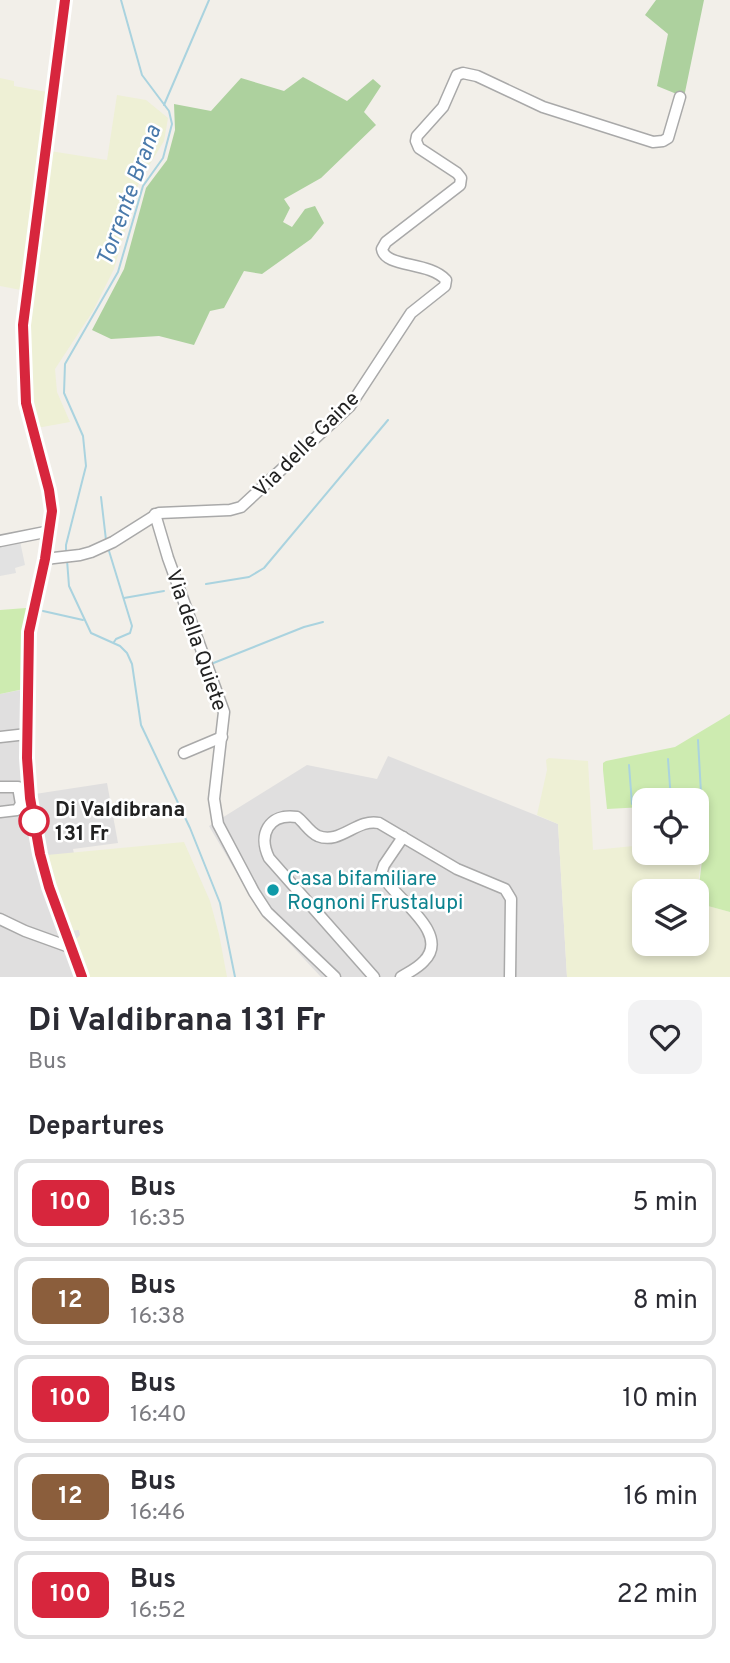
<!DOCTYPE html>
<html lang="en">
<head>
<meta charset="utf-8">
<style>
  :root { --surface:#fff; --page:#f2f2f3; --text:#2b2b33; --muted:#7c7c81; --line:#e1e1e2 }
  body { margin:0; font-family:Overpass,sans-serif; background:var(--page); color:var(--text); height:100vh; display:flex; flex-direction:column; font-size:26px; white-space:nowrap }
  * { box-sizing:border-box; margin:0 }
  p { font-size:23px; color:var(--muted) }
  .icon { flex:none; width:38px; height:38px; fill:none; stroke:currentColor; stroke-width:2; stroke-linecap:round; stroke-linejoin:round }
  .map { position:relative; height:977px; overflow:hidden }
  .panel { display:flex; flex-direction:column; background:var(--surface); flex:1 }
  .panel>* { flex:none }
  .badge { padding:0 14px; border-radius:10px; font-size:24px; line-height:46px }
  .fabs { position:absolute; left:632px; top:788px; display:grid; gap:14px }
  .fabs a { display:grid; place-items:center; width:77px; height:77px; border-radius:14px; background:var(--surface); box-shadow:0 4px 10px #0003; font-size:35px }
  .map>.badge { position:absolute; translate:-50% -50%; box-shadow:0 0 0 4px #fff }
  h2 { padding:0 28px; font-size:26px; line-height:63px }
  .round { display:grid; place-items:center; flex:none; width:74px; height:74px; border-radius:14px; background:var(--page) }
  .summary { display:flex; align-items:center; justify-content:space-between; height:119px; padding:0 28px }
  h1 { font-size:33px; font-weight:700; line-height:52px }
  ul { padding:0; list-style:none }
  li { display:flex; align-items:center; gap:21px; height:88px; margin:0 14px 10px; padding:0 14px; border:4px solid var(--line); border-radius:14px }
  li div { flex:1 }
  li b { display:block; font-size:26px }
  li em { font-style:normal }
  li .badge { min-width:77px; font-weight:700; text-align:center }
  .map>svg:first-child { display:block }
  .residential { fill:#e0dfdf }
  .farmland { fill:#eef0d5 }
  .grass { fill:#cdebb0 }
  .forest { fill:#add19e }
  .parking { fill:#e2e2e2 }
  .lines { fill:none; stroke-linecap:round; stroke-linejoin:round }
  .stream { stroke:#aad3df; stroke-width:2 }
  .minor-casing { stroke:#a9a9a9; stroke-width:13 }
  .minor { stroke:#fff; stroke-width:10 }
  .line-casing { stroke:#fff; stroke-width:16 }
  .line { stroke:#d7263d; stroke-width:10 }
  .stop-dot { fill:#fff; stroke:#d7263d; stroke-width:3.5 }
  .culture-dot { fill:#0f9aa8; stroke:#fff; stroke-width:2.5 }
  .labels { text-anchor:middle; stroke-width:5; stroke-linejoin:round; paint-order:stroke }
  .street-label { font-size:21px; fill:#222; stroke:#fff }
  .stop-label { font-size:21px; font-weight:bold; fill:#222; stroke:#fff; text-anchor:start }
  .culture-label { font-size:21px; fill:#0d838f; stroke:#fff; text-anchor:start }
  .water-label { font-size:23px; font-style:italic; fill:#4a7aab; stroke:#fff }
</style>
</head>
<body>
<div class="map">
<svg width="730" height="977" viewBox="0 0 730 977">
  <rect width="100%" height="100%" fill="#f2efe9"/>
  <g class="residential">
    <path d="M36 687 32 760 35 794 107 783 118 843 73 849 101 977H0V694Z"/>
    <path d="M388 756 558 824 567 977H321L259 911 209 826 307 765 377 779Z"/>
  </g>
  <g class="farmland">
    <path d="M0 78 14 81V86L47 92 21 290 0 286Z"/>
    <path d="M117 95 146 100 168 118 164 141 139 182 114 269 93 311 55 369 57 392 70 422 37 428 29 393 28 323 50 151 107 160Z"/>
    <path d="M549 758 588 761 593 850 644 845V852H696L697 841H703L697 895 696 891H644V943H696L697 903 730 912V977H567L558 824 537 815 547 770 546 760Z"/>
    <path d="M184 842 210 901 219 934 227 977H87L74 941 80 935 79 930 69 931 47 855Z"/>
  </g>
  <g class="grass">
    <path d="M26 608 24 689 0 694V610Z"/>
    <path d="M730 714V912L697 903 703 852 702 803 697 804 696 800H644V807L607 809 603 770V763L606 761 675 747Z"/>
  </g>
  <g class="forest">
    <path d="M656 0H704L684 97 657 86 668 34 645 15Z"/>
    <path d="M303 77 347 101 373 79 381 86 364 112 376 125 321 178 284 199 290 208 283 222 292 227 305 209 315 206 324 223 311 239 262 274 244 271 224 308 210 311 194 345 159 336 111 339 92 330 124 269 146 188 167 160 175 130 174 104 211 111 241 78 284 91Z"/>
  </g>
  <path class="parking" d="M20 541 25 565 15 568 16 573 0 576V542Z"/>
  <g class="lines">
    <g class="stream">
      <path d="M164 105 209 0"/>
      <path d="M101 497 106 540"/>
      <path d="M109 551 132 626 130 633 116 639 114 642"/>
      <path d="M66 554V545L86 466 83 436 64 393 65 364 118 272 143 186 163 158 172 124 169 111 142 75 121 0"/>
      <path d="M67 560 69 586 91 633 120 646 127 653 132 664 141 725 190 828 220 903 235 977"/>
      <path d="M206 584 249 577 264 568 388 420"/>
      <path d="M124 598 164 591"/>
      <path d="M43 611 83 620"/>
      <path d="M211 664 304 627 323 622"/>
      <path d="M698 740 701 793"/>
      <path d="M668 759 671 800"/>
      <path d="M629 765 632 804"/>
    </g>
    <g class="minor-casing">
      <g id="minor">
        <path d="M65 0 23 325 26 403 49 490 52 511 45 559 29 632 27 758 30 798 40 854 49 887 82 977"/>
        <path d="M155 514 168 558 224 712 214 799 218 824 254 892 267 912 335 977"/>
        <path d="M0 541 50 531"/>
        <path d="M45 559 80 555 91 552 113 542 159 513 230 510 241 507 350 406 411 313 445 286 446 280C429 261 385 268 382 249L386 242 460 185 461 178 457 173 419 148 416 141 417 136 443 107 457 75 463 73 477 76 543 107 653 142 663 141 668 138 680 97"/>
        <path d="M0 737 27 734"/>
        <path d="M184 753 222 737"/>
        <path d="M0 787H18L21 804 17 810 0 812"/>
        <path d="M0 919 25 931 72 948"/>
        <path d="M374 977 269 858C258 835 268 813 297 817 304 822 309 832 318 836 340 845 357 818 379 823L457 869 505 889 511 899 510 977"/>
        <path d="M401 977C409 972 418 968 424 961 452 933 394 898 381 874L384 865 403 837"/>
      </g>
    </g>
    <use href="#minor" class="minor"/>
  </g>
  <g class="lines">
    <g class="line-casing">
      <path id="line" d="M65 0 23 325 26 403 49 490 52 511 45 559 29 632 27 758 30 798 40 854 49 887 82 977"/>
    </g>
    <use href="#line" class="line"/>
  </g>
  <circle class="stop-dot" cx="34" cy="821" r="14"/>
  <circle class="culture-dot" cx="273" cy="890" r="7"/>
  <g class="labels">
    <g class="street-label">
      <text transform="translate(306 444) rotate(-45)" y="7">Via delle Gaine</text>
      <text transform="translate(197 640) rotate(71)" y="7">Via della Quiete</text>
    </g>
    <g class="stop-label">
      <text x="55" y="816">Di Valdibrana<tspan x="55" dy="24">131 Fr</tspan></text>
    </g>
    <g class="culture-label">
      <text x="287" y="885">Casa bifamiliare<tspan x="287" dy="24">Rognoni Frustalupi</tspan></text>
    </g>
    <g class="water-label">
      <text transform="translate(128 195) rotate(-70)" y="8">Torrente Brana</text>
    </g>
  </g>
</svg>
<div class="fabs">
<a><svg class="icon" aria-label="locate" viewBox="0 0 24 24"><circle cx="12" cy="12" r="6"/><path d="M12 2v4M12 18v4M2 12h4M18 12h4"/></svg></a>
<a><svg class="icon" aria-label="layers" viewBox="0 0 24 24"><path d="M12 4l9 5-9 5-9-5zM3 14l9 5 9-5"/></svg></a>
</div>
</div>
<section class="panel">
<div class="summary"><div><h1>Di Valdibrana 131 Fr</h1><p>Bus</p></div><a class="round"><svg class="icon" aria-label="heart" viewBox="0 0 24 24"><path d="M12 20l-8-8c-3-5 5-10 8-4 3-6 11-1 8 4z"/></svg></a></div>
<h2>Departures</h2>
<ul>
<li><span class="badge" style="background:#d7263d;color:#fff">100</span><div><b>Bus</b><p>16:35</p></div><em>5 min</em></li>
<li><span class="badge" style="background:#8b5e3c;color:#fff">12</span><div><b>Bus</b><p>16:38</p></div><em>8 min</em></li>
<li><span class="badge" style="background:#d7263d;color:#fff">100</span><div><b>Bus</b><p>16:40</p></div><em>10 min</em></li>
<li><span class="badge" style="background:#8b5e3c;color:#fff">12</span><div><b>Bus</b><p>16:46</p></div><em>16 min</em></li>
<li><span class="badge" style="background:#d7263d;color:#fff">100</span><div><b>Bus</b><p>16:52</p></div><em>22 min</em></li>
</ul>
</section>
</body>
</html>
